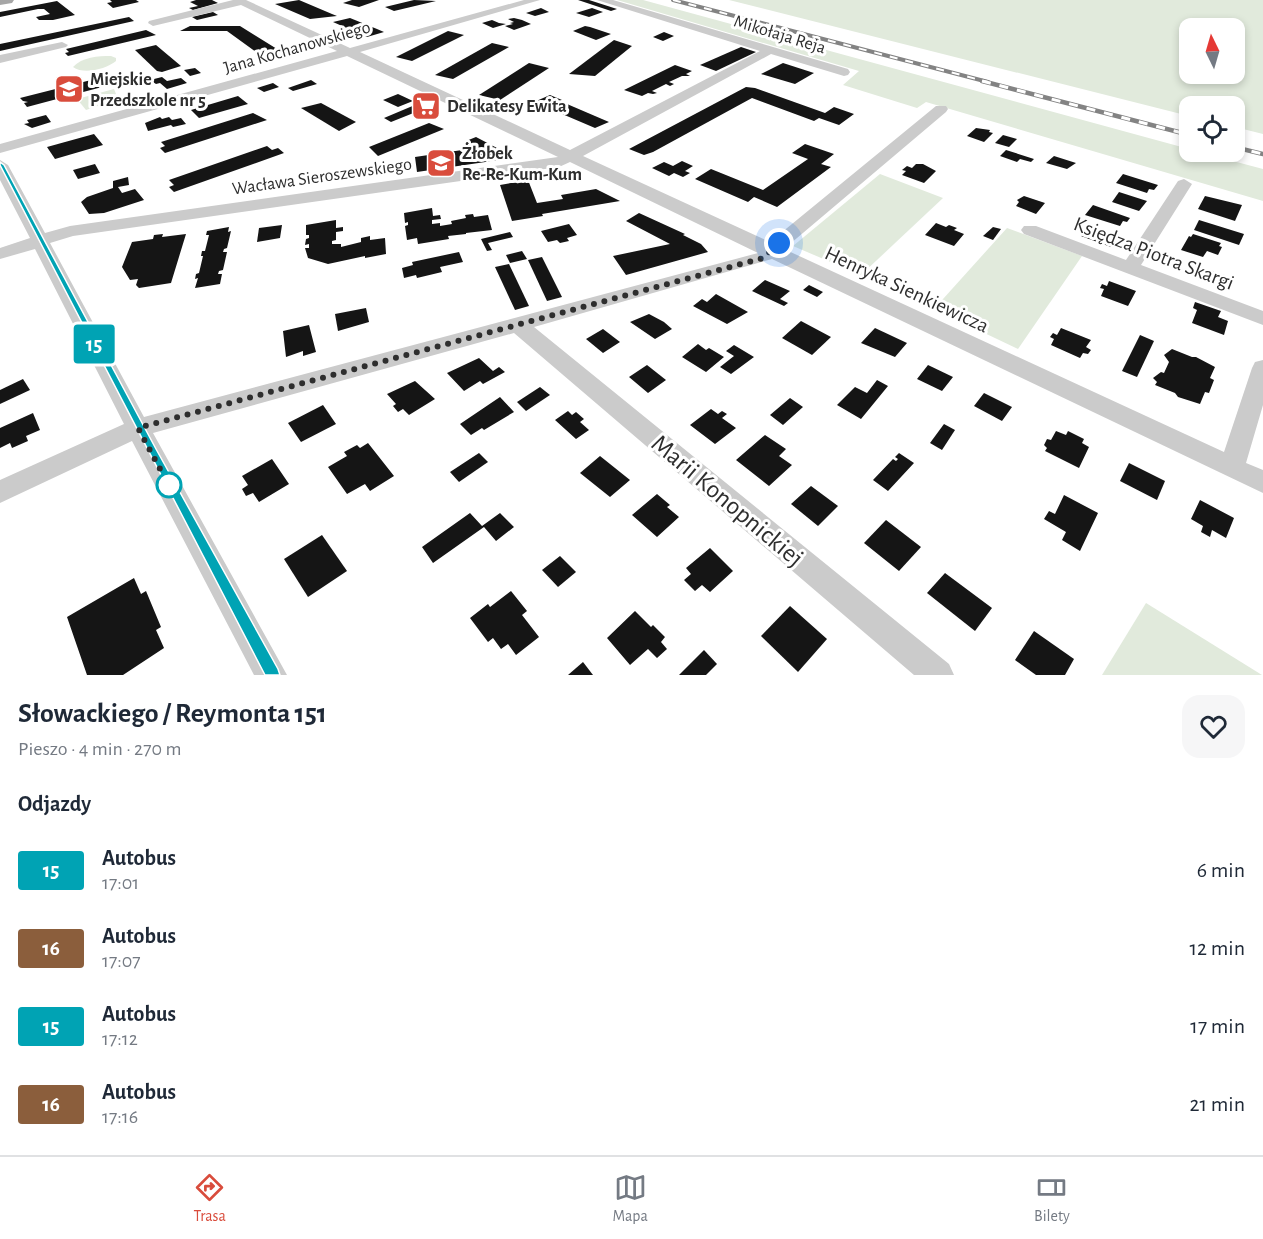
<!DOCTYPE html>
<html lang="pl">
<head>
<meta charset="utf-8">
<style>
  :root { --surface:#fff; --page:#f6f6f7; --text:#1f2937; --muted:#747a83; --line:#e0e1e3; --accent:#d94c3c }
  body { margin:0; font-family:"Alegreya Sans",sans-serif; background:var(--page); color:var(--text); height:100vh; display:flex; flex-direction:column; font-size:22px; white-space:nowrap }
  * { box-sizing:border-box; margin:0 }
  p { font-size:20px; color:var(--muted) }
  .icon { flex:none; width:33px; height:33px; fill:none; stroke:currentColor; stroke-width:2; stroke-linecap:round; stroke-linejoin:round }
  .map { position:relative; height:675px; overflow:hidden }
  .details { display:flex; flex-direction:column; background:var(--surface); flex:1 }
  .details>* { flex:none }
  .badge { padding:0 12px; border-radius:4px; font-size:21px; line-height:39px }
  .needle { width:39px; rotate:355deg }
  .tools { position:absolute; left:1179px; top:18px; display:grid; gap:12px }
  .tools a { display:grid; place-items:center; width:66px; height:66px; border-radius:12px; background:var(--surface); box-shadow:0 3px 9px #0003; font-size:30px }
  .you { position:absolute; width:30px; height:30px; margin:-15px; border:4px solid #fff; border-radius:50%; background:#1a73e8; box-shadow:0 0 0 9px #1a73e833 }
  .map>.badge { position:absolute; translate:-50% -50%; box-shadow:0 0 0 3px #fff }
  h2 { padding:0 18px; font-size:22px; line-height:54px }
  .round { display:grid; place-items:center; flex:none; width:63px; height:63px; border-radius:18px; background:var(--page) }
  .head { display:flex; align-items:center; justify-content:space-between; height:102px; padding:0 18px }
  h1 { font-size:28px; font-weight:700; line-height:45px }
  ul { padding:0; list-style:none }
  li { display:flex; align-items:center; gap:18px; height:78px; padding:0 18px }
  li div { flex:1 }
  li b { display:block; font-size:22px }
  li em { font-style:normal }
  li .badge { min-width:66px; font-weight:700; text-align:center }
  .tabs { display:flex; justify-content:space-around; align-items:center; height:84px; border-top:2px solid var(--line); background:var(--surface); font-size:16px; color:var(--muted) }
  .tabs a { display:grid; justify-items:center; gap:3px }
  .tabs .active { color:var(--accent) }
  .map>svg:first-child { display:block }
  .green { fill:#e1eadc; fill-rule:evenodd }
  .building { fill:#151515 }
  .lines { fill:none; stroke-linecap:round; stroke-linejoin:round }
  .minor { fill:#cbcbcb; fill-rule:evenodd }
  .major { fill:#a6a6a6; fill-rule:evenodd }
  .rail-far1-casing { stroke:#838383; stroke-width:4 }
  .rail-casing { stroke:#838383; stroke-width:4.5 }
  .rail-far1 { stroke:#fff; stroke-width:2; stroke-dasharray:8; stroke-linecap:butt }
  .rail { stroke:#fff; stroke-width:3; stroke-dasharray:9; stroke-linecap:butt }
  .line { fill:#00a3b4; stroke:#fff; stroke-width:1.5 }
  .walk { stroke:#2e2e2e; stroke-width:6; stroke-dasharray:0 10.8 }
  .stop-dot { fill:#fff; stroke:#00a3b4; stroke-width:3 }
  .labels { text-anchor:middle; stroke-width:6; stroke-linejoin:round; paint-order:stroke }
  .far-street-label { font-size:18px; fill:#2e2e2e; stroke:#fff }
  .far-poi-label { font-size:18px; font-weight:bold; fill:#2e2e2e; stroke:#fff; text-anchor:start }
  .street-label { font-size:21px; fill:#2e2e2e; stroke:#fff }
  .near-street-label { font-size:26px; fill:#2e2e2e; stroke:#fff }
</style>
</head>
<body>
<div class="map">
<svg width="1263" height="675" viewBox="0 0 1263 675">
  <rect width="100%" height="100%" fill="#fff"/>
  <g class="green">
    <path d="M617 0H643L1189 149 1190 152H1199L1263 169V201L926 102 917 108 843 85 859 71Z"/>
    <path d="M729 0H1263V134L1235 127 1234 106H1190L1189 116ZM1190 28H1234V74H1190Z"/>
    <path d="M111 56 116 58V61C106 69 84 75 73 67 82 57 98 56 111 56Z"/>
    <path d="M114 89 116 94 104 104 86 110 77 99Z"/>
    <path d="M880 174 943 198 861 275 793 246Z"/>
    <path d="M1007 228 1082 256 1018 349 934 309Z"/>
    <path d="M1146 603 1262 675H1102Z"/>
  </g>
  <g class="building">
    <path d="M110 0H136L139 2 113 8 107 3 112 2Z"/>
    <path d="M196 0H212L218 3 193 10 189 8 198 6 190 2Z"/>
    <path d="M299 0 332 14 337 16 310 19 275 4Z"/>
    <path d="M352 0H379L359 7 343 3Z"/>
    <path d="M414 0 436 1 394 11 385 7Z"/>
    <path d="M578 0H589L617 9 611 11Z"/>
    <path d="M57 1 75 15 53 20H39L36 17 50 14 44 9H38L0 17V12Z"/>
    <path d="M541 8 549 12 535 16 526 13Z"/>
    <path d="M592 8 603 12 589 17 576 13Z"/>
    <path d="M213 12 218 15 197 20 192 17Z"/>
    <path d="M129 17 134 21 0 51V44Z"/>
    <path d="M350 18 377 29 384 32 367 37 333 22Z"/>
    <path d="M514 18 522 20 531 24 514 30 505 26 513 24 510 23 514 22 508 19Z"/>
    <path d="M492 20 499 23 506 24 493 28 482 23Z"/>
    <path d="M190 26H240L277 49 260 55 227 31H180Z"/>
    <path d="M585 26 590 27 611 34 596 40 573 31Z"/>
    <path d="M146 30 156 35 68 56 65 53 69 52 66 49Z"/>
    <path d="M448 31 464 35 412 61 396 57Z"/>
    <path d="M664 32 674 36 663 41 653 37Z"/>
    <path d="M614 40 632 46 595 76 569 74Z"/>
    <path d="M492 43 509 47 453 79 435 75Z"/>
    <path d="M156 45 181 66 162 72 157 71 135 50Z"/>
    <path d="M741 47 756 52 716 71 700 65Z"/>
    <path d="M529 63 549 68 500 100 479 95Z"/>
    <path d="M783 63 814 73 795 84 761 74Z"/>
    <path d="M675 65 692 71 686 74 690 76H682L669 82 674 84 670 86 666 84 652 91 657 93 653 94 648 93 642 96 624 90Z"/>
    <path d="M195 68 201 73 190 76 184 70Z"/>
    <path d="M162 77 167 81 181 78 187 83 167 89 160 83 156 84 150 80Z"/>
    <path d="M95 79 98 82 94 83 95 85 99 84 102 87 27 107 24 103 28 102 23 101 20 98Z"/>
    <path d="M311 80 317 84 293 91 288 88Z"/>
    <path d="M273 83 279 87 264 92 257 88Z"/>
    <path d="M746 87 755 88 825 113 834 107 854 114 839 125 819 118 814 121 752 98 653 152 644 155 629 149Z"/>
    <path d="M398 94 413 101 398 107 383 100Z"/>
    <path d="M550 95 562 100 560 101 609 122 595 128 534 102Z"/>
    <path d="M238 96 248 104 199 118 191 110Z"/>
    <path d="M422 102 431 106 391 122 384 118Z"/>
    <path d="M321 103 356 122 339 131 301 108Z"/>
    <path d="M253 113 267 120 165 153 160 148 165 146 161 142Z"/>
    <path d="M46 115 51 122 32 128 24 124 29 123 27 120Z"/>
    <path d="M160 117 162 119 169 117 172 120 181 118 186 124 173 127 171 125 148 131 145 123Z"/>
    <path d="M429 123 444 129 378 156 369 147Z"/>
    <path d="M976 128 990 130 989 132 993 133 984 142 967 136Z"/>
    <path d="M94 134 103 145 55 159 47 147Z"/>
    <path d="M1003 135 1017 139 1009 147 995 143Z"/>
    <path d="M476 137 497 148 499 160 417 172 415 157 469 149 466 141Z"/>
    <path d="M805 144 834 154 821 164 831 167 777 207 754 197 748 202 695 179 711 169 763 190 808 159 792 153Z"/>
    <path d="M267 146 272 150 278 148 284 153 174 192 169 187 174 185 169 180Z"/>
    <path d="M1006 150 1034 159 1031 162 1020 159 1017 162 1000 156Z"/>
    <path d="M1054 156 1076 163 1067 169 1046 163Z"/>
    <path d="M682 161 693 166 685 171 690 173 683 177 674 173 669 176 652 168 664 162 673 166Z"/>
    <path d="M95 164 100 173 78 179 73 170Z"/>
    <path d="M916 164H923L936 171 924 183 902 175 906 171 902 170 907 166 912 168Z"/>
    <path d="M1123 174 1158 185 1154 190 1149 189 1147 193 1116 183Z"/>
    <path d="M128 177 129 185 118 187 122 193 135 189 144 200 104 213 89 214 81 202 87 197 113 188V181Z"/>
    <path d="M528 180 537 203 563 199 561 195 596 189 620 201 542 214 543 216 512 221 500 185Z"/>
    <path d="M1119 192 1147 201 1139 211 1112 202Z"/>
    <path d="M1024 196 1045 203 1036 214 1016 206 1019 202 1017 200Z"/>
    <path d="M1205 196 1242 205 1235 221 1198 209Z"/>
    <path d="M1093 205 1130 218 1127 222 1123 221 1120 226 1085 215Z"/>
    <path d="M432 208 433 216 440 215 441 219 432 220V224L440 223V226L452 224 451 221 466 218 465 215 473 214 474 217 488 215 492 230 466 233V234L448 236 449 239 418 244 417 238 407 240 405 226 408 225V222L405 223 404 213Z"/>
    <path d="M639 213 685 234 683 235 701 244 708 252 626 275 613 256 670 244 626 221Z"/>
    <path d="M336 220V228L343 227V231L336 232V240L332 241V244H341V247L361 242V238L370 236V240L385 238 386 254 365 258V256L328 264 308 258 305 248H309V244L305 245 306 239 309 238V235H306V225Z"/>
    <path d="M1199 220 1244 234 1239 245 1194 230Z"/>
    <path d="M936 223 946 227 949 225 957 228 954 230 964 234 954 246 925 235Z"/>
    <path d="M569 224 577 235 567 238 569 241 560 243 557 240 548 242 541 231Z"/>
    <path d="M282 225 280 238 257 242 259 228Z"/>
    <path d="M1090 226 1119 237 1111 247 1081 236 1083 229 1087 230Z"/>
    <path d="M229 227 228 232 231 231 227 248 224 249 223 252H227L223 270 219 271 218 274H222L220 284 195 288 198 278 195 279 196 274 199 273 203 256H201L202 251H205L209 235H206L207 231Z"/>
    <path d="M993 227 1001 229 993 240 983 236Z"/>
    <path d="M510 232 513 237 488 243 492 250 487 251 481 239Z"/>
    <path d="M163 234 162 237 186 234 171 283 139 288 136 285 138 279 130 280 122 267 132 242 153 239 154 235Z"/>
    <path d="M1193 234 1221 243 1219 246 1222 247 1218 255 1207 251 1203 257 1181 250 1189 236 1191 237Z"/>
    <path d="M522 251 527 259 510 263 506 255Z"/>
    <path d="M459 252 463 262 440 267 442 272 417 278 416 275 404 278 402 268 413 265 412 262Z"/>
    <path d="M542 257 562 297 547 301 528 260Z"/>
    <path d="M509 264 529 306 515 310 495 267Z"/>
    <path d="M1199 266 1233 278 1228 290 1198 280 1200 275 1196 273Z"/>
    <path d="M765 280 790 291 780 299 788 303 784 306 752 291Z"/>
    <path d="M1109 281 1136 291 1128 306 1101 296 1104 289 1100 288 1102 284 1107 286Z"/>
    <path d="M809 285 823 292 817 297 803 290Z"/>
    <path d="M716 294 748 312 727 324 693 306 702 299 707 302Z"/>
    <path d="M1195 302 1221 311 1218 317 1228 321 1224 335 1192 323 1197 310 1193 308Z"/>
    <path d="M366 308 369 322 338 331 335 314Z"/>
    <path d="M649 314 664 322 672 329 655 339 630 322Z"/>
    <path d="M801 321 831 337 812 355 782 338Z"/>
    <path d="M309 325 316 352 303 356V351L286 357 283 331Z"/>
    <path d="M875 328 907 343 895 357 861 343Z"/>
    <path d="M1061 328 1091 340 1086 347 1091 350 1088 354 1083 353 1080 358 1051 345 1054 339 1050 337 1053 333 1057 335Z"/>
    <path d="M603 329 620 342 603 353 586 339Z"/>
    <path d="M1140 335 1154 341 1137 377 1122 371Z"/>
    <path d="M698 344 706 350 709 348 724 357 706 372 682 357Z"/>
    <path d="M734 345 754 357 731 374 720 367 734 356 726 351Z"/>
    <path d="M1172 349 1192 357H1196L1215 367 1210 378 1214 380 1209 393 1205 392 1200 404 1178 397 1175 393 1155 385 1157 382 1153 378 1161 372 1164 373 1169 362 1164 355Z"/>
    <path d="M479 358 493 371 499 367 505 372 483 384 480 381 464 391 447 373Z"/>
    <path d="M647 365 666 380 648 393 629 377Z"/>
    <path d="M928 365 953 377 942 391 917 379Z"/>
    <path d="M23 379 30 390 0 404V390Z"/>
    <path d="M877 380 888 386 861 419 837 405 855 387 867 393Z"/>
    <path d="M415 381 435 399 409 415 403 409 398 412 393 406 396 404 387 394Z"/>
    <path d="M540 387 550 395 526 411 517 402Z"/>
    <path d="M984 393 1012 407 1002 421 974 406Z"/>
    <path d="M500 397 514 412 484 430 482 428 471 435 460 424Z"/>
    <path d="M790 398 803 407 783 425 770 415Z"/>
    <path d="M323 405 336 424 301 442 288 423Z"/>
    <path d="M711 409 718 414 722 411 727 414 722 418 736 428 715 444 690 425Z"/>
    <path d="M568 411 572 415 576 412 584 419 580 422 589 430 576 439 555 420Z"/>
    <path d="M33 413 40 430 26 436 28 441 12 448 10 443 0 448V428Z"/>
    <path d="M944 424 955 430 942 450 930 443Z"/>
    <path d="M1056 431 1066 435 1068 431 1084 439 1082 443 1089 447 1079 468 1045 451 1047 448 1044 445 1047 439 1051 440Z"/>
    <path d="M765 435 786 449 779 456 792 465 769 486 736 460Z"/>
    <path d="M368 443 394 476 370 491 365 484 347 494 328 467 347 456 344 452 357 445 360 448Z"/>
    <path d="M479 453 488 462 459 482 450 472Z"/>
    <path d="M899 453 914 463 888 491 873 480 893 459 896 461 898 459 895 457Z"/>
    <path d="M600 456 630 480 610 497 580 473Z"/>
    <path d="M272 459 289 484 259 502 253 493 246 496 242 489 248 485 242 476Z"/>
    <path d="M1129 463 1165 481 1157 500 1120 481Z"/>
    <path d="M811 486 838 506 818 526 791 504Z"/>
    <path d="M657 494 670 505 667 507 679 517 657 537 632 515Z"/>
    <path d="M1064 495 1098 513 1080 551 1062 540 1066 532 1044 519 1049 511 1055 514Z"/>
    <path d="M1200 500 1234 518 1226 538 1212 530 1210 537 1201 532 1203 526 1191 519Z"/>
    <path d="M470 513 482 526 500 513 514 527 496 541 484 527 433 563 422 547Z"/>
    <path d="M886 520 921 547 899 571 864 543Z"/>
    <path d="M322 535 347 571 308 597 284 559Z"/>
    <path d="M710 548 733 571 710 592 702 585 695 591 684 580 691 574 686 568Z"/>
    <path d="M560 556 576 572 558 587 542 570Z"/>
    <path d="M945 573 992 608 975 631 927 593Z"/>
    <path d="M134 578 141 594 146 591 161 627 156 630 164 648 123 675H87L67 617Z"/>
    <path d="M511 591 527 611 522 615 539 637 516 655 508 644 501 649 493 638 488 642 470 618 488 604 490 607Z"/>
    <path d="M790 606 827 639 798 672 761 636Z"/>
    <path d="M635 611 651 627 653 625 665 637 661 642 667 649 657 658 648 649 630 665 607 638Z"/>
    <path d="M1034 631 1074 659 1065 675H1036L1015 660Z"/>
    <path d="M704 650 717 664 706 675H679Z"/>
    <path d="M583 662 593 675H568Z"/>
  </g>
  <g class="lines">
    <g class="minor">
      <path d="M233 0H246L350 48 524 0H540L360 52 570 150 760 51 597 0H613L848 69 850 72 848 75 844 76 771 54 583 156 770 242 936 106H946L948 109 946 112 784 249 1224 452 1252 368 1255 362 1263 360V405L1246 463 1263 470V493L772 259 534 327 949 664 954 675H914L514 333 153 433 287 675H254L132 441 0 503V480L124 424 35 249 0 259V248L30 238 0 180V160L8 165 45 233 70 226 558 157 347 56 0 153V144L337 51 241 5 153 26 148 23 149 21ZM570 162 758 253 144 417 50 243 73 236 559 167Z"/>
      <path d="M62 42 68 45 66 47 0 63V55Z"/>
      <path d="M1184 179 1192 184 1141 265 1263 311V325L1024 234 1021 230 1024 226H1036L1126 260 1178 181Z"/>
    </g>
    <path class="major" d="M0 0H14L12 3 0 5Z"/>
    <g class="rail-far1-casing">
      <path id="rail-far1" d="M673 0 988 82"/>
    </g>
    <g class="rail-casing">
      <g id="rail">
        <path d="M982 81 1190 135"/>
        <path d="M1234 147 1263 154"/>
      </g>
    </g>
    <use href="#rail-far1" class="rail-far1"/>
    <use href="#rail" class="rail"/>
  </g>
  <path class="line" d="M0 162 4 165 156 449 278 669 280 675H265L0 165Z"/>
  <g class="lines">
    <path class="walk" d="M169 485 172 491 138 428 763 258 779 243"/>
  </g>
  <defs>
    <g id="school-square" transform="scale(1.5)"><rect x="-9" y="-9" width="18" height="18" rx="4" fill="#d94c3c" stroke="#fff"/><path d="M0-5L7-2L0 1L-7-2ZM-4 1L0 2.5L4 1V4Q0 6-4 4Z" fill="#fff"/></g>
    <g id="supermarket-square" transform="scale(1.5)"><rect x="-9" y="-9" width="18" height="18" rx="4" fill="#d94c3c" stroke="#fff"/><path d="M-6-5.5h2.5l.6 2H6L4.5 2H-2.5L-4.4-4H-6ZM-1.5 3.2a1.3 1.3 0 1 0 .1 0ZM3 3.2a1.3 1.3 0 1 0 .1 0Z" fill="#fff"/></g>
  </defs>
  <g fill-rule="evenodd">
    <use href="#school-square" x="69" y="89"/>
    <use href="#supermarket-square" x="426" y="106"/>
    <use href="#school-square" x="441" y="163"/>
  </g>
  <circle class="stop-dot" cx="169" cy="485" r="12"/>
  <g class="labels">
    <g class="far-street-label">
      <text transform="translate(780 34) rotate(17)" y="6">Mikołaja Reja</text>
      <text transform="translate(297 47) rotate(-16)" y="6">Jana Kochanowskiego</text>
      <text transform="translate(322 176) rotate(-8)" y="6">Wacława Sieroszewskiego</text>
    </g>
    <g class="far-poi-label">
      <text x="90" y="85">Miejskie<tspan x="90" dy="21">Przedszkole nr 5</tspan></text>
      <text x="447" y="112">Delikatesy Ewita</text>
      <text x="462" y="159">Żłobek<tspan x="462" dy="21">Re-Re-Kum-Kum</tspan></text>
    </g>
    <g class="street-label">
      <text transform="translate(1154 253) rotate(21)" y="7">Księdza Piotra Skargi</text>
      <text transform="translate(907 289) rotate(25)" y="7">Henryka Sienkiewicza</text>
    </g>
    <g class="near-street-label">
      <text transform="translate(728 500) rotate(40)" y="9">Marii Konopnickiej</text>
    </g>
  </g>
</svg>
<div class="tools">
<a><svg class="needle" viewBox="-14 -14 28 28"><path d="M0-13l5 13h-10z" fill="#e53935"/><path d="M0 13l5-13h-10z" fill="#747a83"/></svg></a>
<a><svg class="icon" aria-label="locate" viewBox="0 0 24 24"><circle cx="12" cy="12" r="6"/><path d="M12 2v4M12 18v4M2 12h4M18 12h4"/></svg></a>
</div>
<div class="you" style="left:779px;top:243px"></div>
<b class="badge" style="left:94px;top:344px;background:#00a3b4;color:#fff">15</b>
</div>
<section class="details">
<div class="head"><div><h1>Słowackiego / Reymonta 151</h1><p>Pieszo · 4 min · 270 m</p></div><a class="round"><svg class="icon" aria-label="heart" viewBox="0 0 24 24"><path d="M12 20l-8-8c-3-5 5-10 8-4 3-6 11-1 8 4z"/></svg></a></div>
<h2>Odjazdy</h2>
<ul>
<li><span class="badge" style="background:#00a3b4;color:#fff">15</span><div><b>Autobus</b><p>17:01</p></div><em>6 min</em></li>
<li><span class="badge" style="background:#8b5e3c;color:#fff">16</span><div><b>Autobus</b><p>17:07</p></div><em>12 min</em></li>
<li><span class="badge" style="background:#00a3b4;color:#fff">15</span><div><b>Autobus</b><p>17:12</p></div><em>17 min</em></li>
<li><span class="badge" style="background:#8b5e3c;color:#fff">16</span><div><b>Autobus</b><p>17:16</p></div><em>21 min</em></li>
</ul>
</section>
<nav class="tabs">
<a class="active"><svg class="icon" aria-label="directions" viewBox="0 0 24 24"><path d="M12 3l9 9-9 9-9-9zM9 14v-3h6M13 9l2 2-2 2"/></svg>Trasa</a>
<a><svg class="icon" aria-label="map" viewBox="0 0 24 24"><path d="M3 6l6-2 6 2 6-2v14l-6 2-6-2-6 2zM9 4v14M15 6v14"/></svg>Mapa</a>
<a><svg class="icon" aria-label="tickets" viewBox="0 0 24 24"><path d="M3 7h18v10H3zM15 7v10"/></svg>Bilety</a>
</nav>
</body>
</html>
